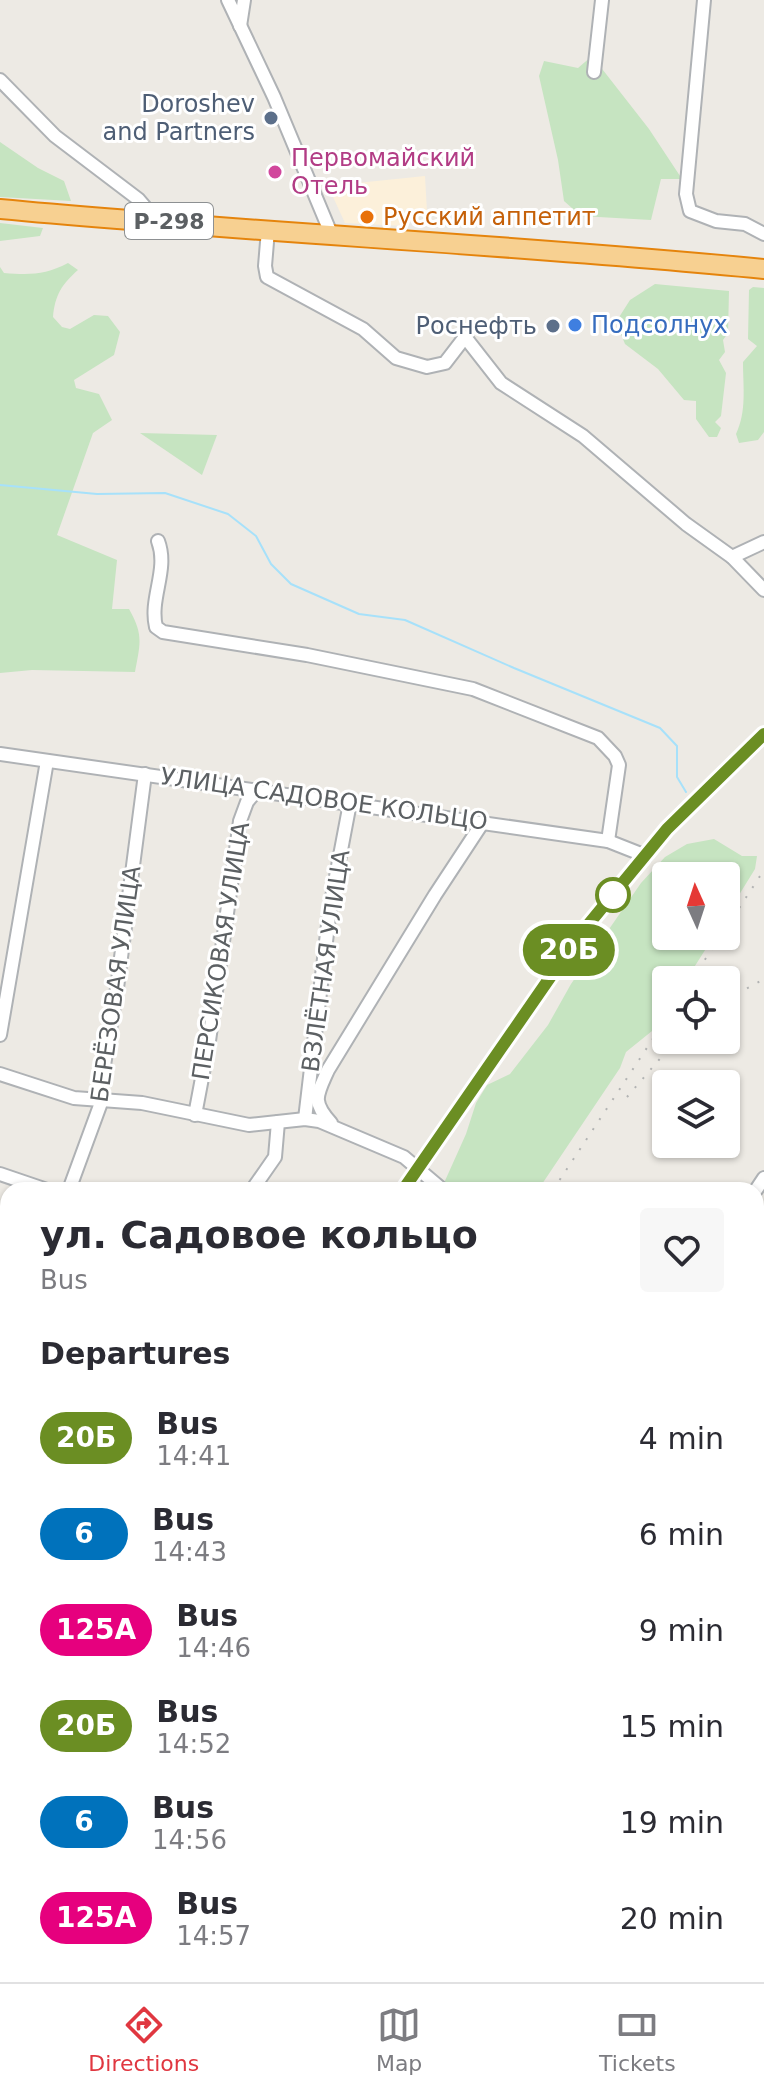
<!DOCTYPE html>
<html lang="en">
<head>
<meta charset="utf-8">
<style>
  :root { --surface:#fff; --page:#f7f7f7; --text:#2b2b33; --muted:#7c7c81; --line:#e1e1e2; --accent:#e03740 }
  body { margin:0; font-family:"DejaVu Sans",sans-serif; background:var(--page); color:var(--text); height:100vh; display:flex; flex-direction:column; font-size:30px; white-space:nowrap }
  * { box-sizing:border-box; margin:0 }
  p { font-size:26px; color:var(--muted) }
  .icon { flex:none; width:44px; height:44px; fill:none; stroke:currentColor; stroke-width:2; stroke-linecap:round; stroke-linejoin:round }
  .map { position:relative; flex:1; overflow:hidden }
  .drawer { position:absolute; left:0px; top:1182px; width:764px; height:800px; display:flex; flex-direction:column; background:var(--surface); border-radius:24px 24px 0 0; box-shadow:0 2px 6px #0004 }
  .drawer>* { flex:none }
  .badge { padding:0 16px; border-radius:26px; font-size:28px; line-height:52px }
  .needle { width:52px; rotate:357deg }
  .controls { position:absolute; left:652px; top:862px; display:grid; gap:16px }
  .controls a { display:grid; place-items:center; width:88px; height:88px; border-radius:8px; background:var(--surface); box-shadow:0 2px 6px #0004; font-size:40px }
  .map>.badge { position:absolute; translate:-50% -50%; box-shadow:0 0 0 4px #fff }
  h2 { padding:0 40px; font-size:30px; line-height:72px }
  .round { display:grid; place-items:center; flex:none; width:84px; height:84px; border-radius:8px; background:var(--page) }
  .headline { display:flex; align-items:center; justify-content:space-between; height:136px; padding:0 40px }
  h1 { font-size:38px; font-weight:800; line-height:60px }
  ul { padding:0; list-style:none }
  li { display:flex; align-items:center; gap:24px; height:96px; padding:0 40px }
  li div { flex:1 }
  li b { display:block; font-size:30px }
  li em { font-style:normal }
  li .badge { min-width:88px; font-weight:700; text-align:center }
  .tab-bar { display:flex; justify-content:space-around; align-items:center; height:112px; border-top:2px solid var(--line); background:var(--surface); font-size:22px; color:var(--muted) }
  .tab-bar a { display:grid; justify-items:center; gap:4px }
  .tab-bar .current { color:var(--accent) }
  .map>svg:first-child { display:block }
  .commercial { fill:#fcf0da }
  .green { fill:#c6e4c1 }
  .lines { fill:none; stroke-linecap:round; stroke-linejoin:round }
  .stream { stroke:#a7e1fa; stroke-width:2 }
  .minor-casing { stroke:#afb2b5; stroke-width:16 }
  .highway-casing { stroke:#e5840c; stroke-width:22 }
  .minor { stroke:#fff; stroke-width:12 }
  .highway { stroke:#f7d091; stroke-width:18 }
  .rail { stroke:#b2b3b3; stroke-width:2; stroke-dasharray:2 10; stroke-linecap:butt }
  .line-casing { stroke:#fff; stroke-width:18 }
  .line { stroke:#6b8e23; stroke-width:12 }
  .service-dot { fill:#5c6f8a; stroke:#fff; stroke-width:3 }
  .hotel-dot { fill:#d1479c; stroke:#fff; stroke-width:3 }
  .food-dot { fill:#e8710a; stroke:#fff; stroke-width:3 }
  .shop-dot { fill:#3f7fe0; stroke:#fff; stroke-width:3 }
  .stop-dot { fill:#fff; stroke:#6b8e23; stroke-width:4 }
  .labels { text-anchor:middle; stroke-width:6; stroke-linejoin:round; paint-order:stroke }
  .shield { fill:#fff; stroke:#8d9092; stroke-width:2 }
  .shield-label { font-size:22px; font-weight:bold; fill:#5c6063 }
  .service-label { font-size:24px; fill:#4e5e75; stroke:#fff; text-anchor:end }
  .hotel-label { font-size:24px; fill:#b23c85; stroke:#fff; text-anchor:start }
  .food-label { font-size:24px; fill:#c56008; stroke:#fff; text-anchor:start }
  .shop-label { font-size:24px; fill:#366cbe; stroke:#fff; text-anchor:start }
  .street-label { font-size:24px; fill:#5c6063; stroke:#fff }
</style>
</head>
<body>
<div class="map">
<svg width="764" height="1982" viewBox="0 0 764 1982">
  <rect width="100%" height="100%" fill="#edeae4"/>
  <path class="commercial" d="M425 176 427 212 404 226 345 223 328 186Z"/>
  <g class="green">
    <path d="M592 56 649 129 682 179H661L651 220 581 216 564 201 558 160 539 76 544 61 578 68Z"/>
    <path d="M0 142 38 168 64 181 71 201 0 197Z"/>
    <path d="M0 223 43 228 40 236 0 241Z"/>
    <path d="M68 263 78 270C62 284 55 295 53 317L62 327 70 329 94 315 108 316 120 332 114 355 74 380 76 388 99 394 112 420 93 433 57 535 117 560 112 609H129C144 635 140 644 135 672L32 670 0 673V267L4 273C30 275 45 275 68 263Z"/>
    <path d="M655 284 729 291 728 333 723 340 725 352 719 360 726 373 721 416 715 422 721 428 717 437H709L696 419V401L684 400 658 369 625 344 616 322 630 300Z"/>
    <path d="M753 287 764 288V432L758 440 739 443 736 434C747 411 743 387 743 362L757 346 748 339 749 290Z"/>
    <path d="M140 433 217 435 202 475Z"/>
    <path d="M714 839 742 856H757L755 869 726 916V876H666V936H714L686 980H666V1010L652 1031 626 1052 620 1068 538 1190H454L444 1183 466 1134 476 1103 487 1085 510 1074 548 1025 571 984 641 883 665 857 687 844Z"/>
    <path d="M0 1821 8 1826V1974H19L17 1982H0Z"/>
  </g>
  <g class="lines">
    <path class="stream" d="M0 485 97 494 165 493 228 514 256 536 271 564 291 584 359 614 405 620 514 668 660 728 677 746V777L686 792"/>
    <g class="minor-casing">
      <g id="minor">
        <path d="M228 0 274 97 332 236"/>
        <path d="M704 0 686 194 690 211 716 221 745 224 764 234"/>
        <path d="M240 26 244 0"/>
        <path d="M594 72 602 0"/>
        <path d="M0 80 55 136 138 199 156 220"/>
        <path d="M268 230 265 266 267 277 363 329 396 358 427 367 445 363 465 337 501 383 583 436 686 524 732 557 764 590"/>
        <path d="M158 541C169 570 149 598 156 627L163 632 307 655 473 689 598 738 615 756 619 765 608 841"/>
        <path d="M732 557 764 542"/>
        <path d="M0 754 608 841 646 856"/>
        <path d="M0 1035 47 761"/>
        <path d="M0 1074 74 1098 142 1103 249 1125 305 1119 319 1121 404 1157 443 1190"/>
        <path d="M195 1115 209 1041 240 821 247 802 257 790"/>
        <path d="M305 1119 330 908 350 803"/>
        <path d="M331 1123C311 1101 317 1095 328 1070L435 895 483 822"/>
        <path d="M0 1174 47 1190"/>
        <path d="M69 1190 102 1100 101 1083 117 988 145 774"/>
        <path d="M252 1190 275 1157 278 1122"/>
        <path d="M403 1190 578 937 667 829 764 734"/>
        <path d="M756 1190 764 1178"/>
        <path d="M0 1381 8 1359"/>
        <path d="M756 1423 764 1427"/>
        <path d="M0 1466 8 1470"/>
        <path d="M0 1558 8 1561"/>
        <path d="M0 1743 8 1748"/>
        <path d="M756 1746 764 1735"/>
        <path d="M0 1789 8 1777"/>
        <path d="M0 1811 8 1817"/>
        <path d="M756 1891 764 1879"/>
        <path d="M377 1975 388 1982"/>
        <path d="M82 1982 87 1974"/>
        <path d="M182 1982 187 1974"/>
        <path d="M276 1982 281 1974"/>
        <path d="M457 1982 461 1974"/>
        <path d="M559 1982 564 1974"/>
        <path d="M658 1982 663 1974"/>
        <path d="M760 1982 764 1976"/>
      </g>
    </g>
    <g class="highway-casing">
      <path id="highway" d="M0 209C254 233 510 244 764 269"/>
    </g>
    <use href="#minor" class="minor"/>
    <use href="#highway" class="highway"/>
    <g class="rail">
      <path d="M726 928 764 870"/>
      <path d="M692 980 720 936"/>
      <path d="M726 1000 764 979"/>
      <path d="M627 1097 676 1040"/>
      <path d="M553 1190 666 1019"/>
      <path d="M29 1982 34 1974"/>
    </g>
  </g>
  <g class="lines">
    <g class="line-casing">
      <path id="line" d="M403 1190 578 937 667 829 764 734"/>
    </g>
    <use href="#line" class="line"/>
  </g>
  <g class="service-dot">
    <circle cx="271" cy="118" r="8"/>
    <circle cx="553" cy="326" r="8"/>
  </g>
  <circle class="hotel-dot" cx="275" cy="172" r="8"/>
  <circle class="food-dot" cx="367" cy="217" r="8"/>
  <circle class="shop-dot" cx="575" cy="325" r="8"/>
  <circle class="stop-dot" cx="613" cy="895" r="16"/>
  <g class="labels">
    <rect class="shield" x="125" y="203" width="88" height="36" rx="6"/>
    <g class="shield-label">
      <text x="169" y="229">Р-298</text>
    </g>
    <g class="service-label">
      <text x="255" y="112">Doroshev<tspan x="255" dy="28">and Partners</tspan></text>
      <text x="537" y="334">Роснефть</text>
    </g>
    <g class="hotel-label">
      <text x="291" y="166">Первомайский<tspan x="291" dy="28">Отель</tspan></text>
    </g>
    <g class="food-label">
      <text x="383" y="225">Русский аппетит</text>
    </g>
    <g class="shop-label">
      <text x="591" y="333">Подсолнух</text>
    </g>
    <g class="street-label">
      <text transform="translate(324 799) rotate(8)" y="8">УЛИЦА САДОВОЕ КОЛЬЦО</text>
      <text transform="translate(221 951) rotate(-81)" y="8">ПЕРСИКОВАЯ УЛИЦА</text>
      <text transform="translate(326 961) rotate(-82)" y="8">ВЗЛЁТНАЯ УЛИЦА</text>
      <text transform="translate(116 984) rotate(-82)" y="8">БЕРЁЗОВАЯ УЛИЦА</text>
    </g>
  </g>
</svg>
<div class="controls">
<a><svg class="needle" viewBox="-14 -14 28 28"><path d="M0-13l5 13h-10z" fill="#e53935"/><path d="M0 13l5-13h-10z" fill="#7c7c81"/></svg></a>
<a><svg class="icon" aria-label="locate" viewBox="0 0 24 24"><circle cx="12" cy="12" r="6"/><path d="M12 2v4M12 18v4M2 12h4M18 12h4"/></svg></a>
<a><svg class="icon" aria-label="layers" viewBox="0 0 24 24"><path d="M12 4l9 5-9 5-9-5zM3 14l9 5 9-5"/></svg></a>
</div>
<b class="badge" style="left:569px;top:950px;background:#6b8e23;color:#fff">20Б</b>
<section class="drawer">
<div class="headline"><div><h1>ул. Садовое кольцо</h1><p>Bus</p></div><a class="round"><svg class="icon" aria-label="heart" viewBox="0 0 24 24"><path d="M12 20l-8-8c-3-5 5-10 8-4 3-6 11-1 8 4z"/></svg></a></div>
<h2>Departures</h2>
<ul>
<li><span class="badge" style="background:#6b8e23;color:#fff">20Б</span><div><b>Bus</b><p>14:41</p></div><em>4 min</em></li>
<li><span class="badge" style="background:#0072bc;color:#fff">6</span><div><b>Bus</b><p>14:43</p></div><em>6 min</em></li>
<li><span class="badge" style="background:#e6007e;color:#fff">125А</span><div><b>Bus</b><p>14:46</p></div><em>9 min</em></li>
<li><span class="badge" style="background:#6b8e23;color:#fff">20Б</span><div><b>Bus</b><p>14:52</p></div><em>15 min</em></li>
<li><span class="badge" style="background:#0072bc;color:#fff">6</span><div><b>Bus</b><p>14:56</p></div><em>19 min</em></li>
<li><span class="badge" style="background:#e6007e;color:#fff">125А</span><div><b>Bus</b><p>14:57</p></div><em>20 min</em></li>
</ul>
</section>
</div>
<nav class="tab-bar">
<a class="current"><svg class="icon" aria-label="directions" viewBox="0 0 24 24"><path d="M12 3l9 9-9 9-9-9zM9 14v-3h6M13 9l2 2-2 2"/></svg>Directions</a>
<a><svg class="icon" aria-label="map" viewBox="0 0 24 24"><path d="M3 6l6-2 6 2 6-2v14l-6 2-6-2-6 2zM9 4v14M15 6v14"/></svg>Map</a>
<a><svg class="icon" aria-label="tickets" viewBox="0 0 24 24"><path d="M3 7h18v10H3zM15 7v10"/></svg>Tickets</a>
</nav>
</body>
</html>
